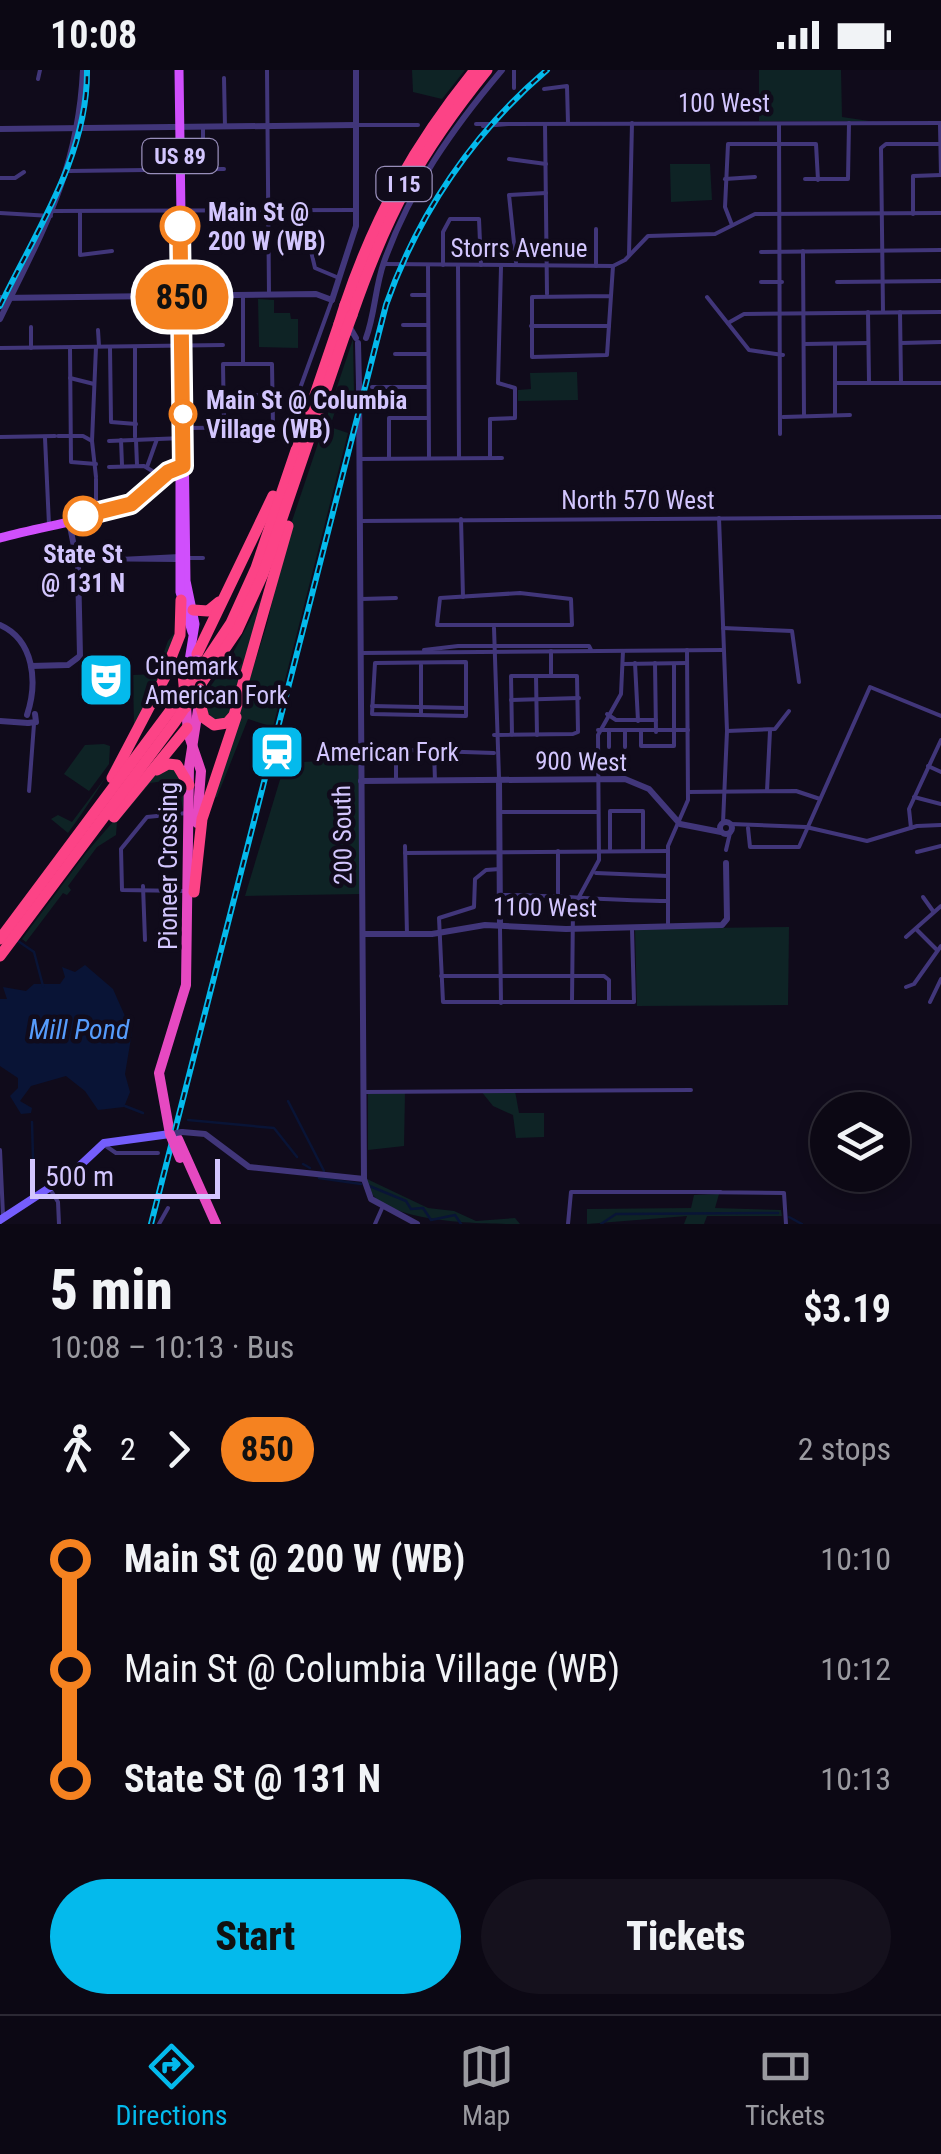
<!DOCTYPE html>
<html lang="en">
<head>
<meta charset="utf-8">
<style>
  :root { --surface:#0c0814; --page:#15111d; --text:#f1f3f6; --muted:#9a9aa0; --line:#2c2934; --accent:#04baec }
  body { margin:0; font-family:"Roboto Condensed",sans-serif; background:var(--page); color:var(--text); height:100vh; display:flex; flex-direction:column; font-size:38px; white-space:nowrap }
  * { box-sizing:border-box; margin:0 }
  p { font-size:32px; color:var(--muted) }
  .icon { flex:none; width:55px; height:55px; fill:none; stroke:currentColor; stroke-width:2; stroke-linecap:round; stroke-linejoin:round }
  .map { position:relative; height:1154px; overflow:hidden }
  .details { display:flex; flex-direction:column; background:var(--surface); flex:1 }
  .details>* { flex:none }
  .badge { padding:0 20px; border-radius:32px; font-size:35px; line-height:65px }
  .fabs { position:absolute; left:810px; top:1022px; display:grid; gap:20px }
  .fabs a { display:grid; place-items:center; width:100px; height:100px; border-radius:50%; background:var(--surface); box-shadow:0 5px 15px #0003,0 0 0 2px var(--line); font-size:50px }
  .scale { position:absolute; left:30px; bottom:25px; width:190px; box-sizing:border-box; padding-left:10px; border:5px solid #d3c6fe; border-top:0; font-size:28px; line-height:35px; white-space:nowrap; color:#d3c6fe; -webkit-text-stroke:8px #100b1b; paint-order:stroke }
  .map>.badge { position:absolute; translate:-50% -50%; box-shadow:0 0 0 5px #fff }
  .legs { display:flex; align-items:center; gap:15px; height:110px; padding:0 50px; font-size:32px }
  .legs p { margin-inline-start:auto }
  .overview { display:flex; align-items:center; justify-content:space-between; height:170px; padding:0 50px }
  h1 { font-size:55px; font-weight:800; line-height:75px }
  .button { display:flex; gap:20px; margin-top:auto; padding:20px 50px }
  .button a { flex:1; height:115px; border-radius:60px; background:var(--accent); color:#111; font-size:40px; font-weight:800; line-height:115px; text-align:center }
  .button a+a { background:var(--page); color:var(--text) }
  ul { padding:0 50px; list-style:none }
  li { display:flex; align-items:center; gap:35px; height:110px; font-size:38px }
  li i { display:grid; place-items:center; width:15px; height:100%; margin:0 12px; background:currentColor }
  li i::after { content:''; width:25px; height:25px; margin:-12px; border:8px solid; border-radius:50%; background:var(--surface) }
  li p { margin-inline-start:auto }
  li:first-child i { background:linear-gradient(#0000 50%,currentColor 0) }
  li:last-child i { background:linear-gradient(currentColor 50%,#0000 0) }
  .status { display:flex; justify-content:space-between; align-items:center; height:70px; padding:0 50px; background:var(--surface); direction:ltr }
  .status svg { height:28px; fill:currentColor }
  .dock { display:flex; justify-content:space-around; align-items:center; height:140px; border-top:2px solid var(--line); background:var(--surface); font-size:28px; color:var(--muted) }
  .dock a { display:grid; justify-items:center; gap:5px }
  .dock .active { color:var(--accent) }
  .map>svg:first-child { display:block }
  .green { fill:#0e2325 }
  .water { fill:#091436 }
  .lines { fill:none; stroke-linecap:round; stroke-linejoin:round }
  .stream { stroke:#091436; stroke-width:2.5 }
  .minor { stroke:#41367a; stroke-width:4 }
  .tertiary { stroke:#41367a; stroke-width:6 }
  .secondary { stroke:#755efd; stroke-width:8 }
  .primary { stroke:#d04ffc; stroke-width:9 }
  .trunk { stroke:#e649c1; stroke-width:10 }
  .motorway { stroke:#fc4386; stroke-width:11 }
  .rail-casing { stroke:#04baec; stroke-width:6 }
  .rail { stroke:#100b1b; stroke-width:2.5; stroke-dasharray:8; stroke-linecap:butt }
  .tertiary-bridge { stroke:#41367a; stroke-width:6 }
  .trunk-bridge { stroke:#e649c1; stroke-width:10 }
  .motorway-bridge { stroke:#fc4386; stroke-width:11 }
  .line-1-casing { stroke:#fff; stroke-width:22 }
  .line-1 { stroke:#f58220; stroke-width:15 }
  .stop-1-dot { fill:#fff; stroke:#f58220; stroke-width:5 }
  .labels { text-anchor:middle; stroke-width:9; stroke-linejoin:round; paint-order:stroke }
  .shield { fill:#100b1b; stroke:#988eba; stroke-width:2.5 }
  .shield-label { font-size:22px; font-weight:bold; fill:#d3c6fe }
  .street-label { font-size:25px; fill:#d3c6fe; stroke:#100b1b }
  .stop-label { font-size:25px; font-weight:bold; fill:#d3c6fe; stroke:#100b1b; text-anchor:start }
  .poi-label { font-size:25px; fill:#d3c6fe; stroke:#100b1b; text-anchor:start }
  .water-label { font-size:28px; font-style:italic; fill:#569cfc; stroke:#100b1b }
</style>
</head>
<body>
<div class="status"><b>10:08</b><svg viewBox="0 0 49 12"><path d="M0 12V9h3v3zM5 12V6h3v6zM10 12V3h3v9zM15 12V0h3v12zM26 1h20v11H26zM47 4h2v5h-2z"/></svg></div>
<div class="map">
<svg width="941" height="1154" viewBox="0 0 941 1154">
  <rect width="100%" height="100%" fill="#100b1b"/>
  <g class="green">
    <path d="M412 0H465L442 29 413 22Z"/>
    <path d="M759 0H841L842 47 869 51H759Z"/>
    <path d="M670 94H710L712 130 671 132Z"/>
    <path d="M258 229 274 230V243H290L291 249H298V278L259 277Z"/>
    <path d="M353 269 354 323 339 329 330 357 348 363 273 657 248 649 217 727 212 729 267 554 287 466Z"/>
    <path d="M577 302 578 330 518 331V320L531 319 530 303Z"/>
    <path d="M264 523 232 646 210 653 203 627 231 587Z"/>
    <path d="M177 560C151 635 114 699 68 763L51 749 58 745 72 752 105 708 134 656 133 605 156 604 168 571Z"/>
    <path d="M104 674 110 676 109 694 89 721 64 704 85 675Z"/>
    <path d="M358 689 361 824 245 826 285 693Z"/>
    <path d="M170 696 184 708 183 740 178 709 150 713 117 752 116 765 97 777 68 816 71 820 67 825 63 823 26 872 22 869 86 783 157 701Z"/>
    <path d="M789 857 788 935 637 936 635 859Z"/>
    <path d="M481 1021H515L519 1043H544V1067L516 1068 513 1045 493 1036Z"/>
    <path d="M405 1022 404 1076 368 1080V1024Z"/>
    <path d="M367 1109 428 1138 454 1141 476 1151 515 1148 520 1154C486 1154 366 1154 367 1109Z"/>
    <path d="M719 1124 715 1138 781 1140 782 1146H707L704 1154H684L687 1146 587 1154V1139L691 1138 694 1125Z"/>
  </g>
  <path class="water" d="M85 895 113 919 132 962 125 1004 130 1022 124 1037 98 1040 85 1021 66 1006 31 1016 20 1031 32 1038 31 1043 21 1044 10 1026 18 1018V1008L0 996V929H7L3 917 26 921 34 914H60L65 907 62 897 75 902Z"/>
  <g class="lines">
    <g class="stream">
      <path d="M18 871 34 882 43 916"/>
      <path d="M288 1031 324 1101"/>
      <path d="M125 1036 143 1043"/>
      <path d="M188 1050 274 1058 297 1087"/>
      <path d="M32 1052 34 1123"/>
      <path d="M303 1094 310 1098"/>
      <path d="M319 1108 361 1114"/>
      <path d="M367 1115 406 1131 411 1139 423 1138 431 1150 455 1145 461 1154"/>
      <path d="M789 1147 802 1154"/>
      <path d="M601 1154 616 1144 778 1143"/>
    </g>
    <g class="minor">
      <path d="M267 0 269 225"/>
      <path d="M514 0V18"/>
      <path d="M224 8 225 57"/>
      <path d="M38 9 40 0"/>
      <path d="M544 19 567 16 568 53"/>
      <path d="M476 54 941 53"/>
      <path d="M545 54 547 224"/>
      <path d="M779 54 780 364"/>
      <path d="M356 55H418"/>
      <path d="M940 55 941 105"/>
      <path d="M483 56 508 54"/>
      <path d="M203 57V97"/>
      <path d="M509 89 546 94"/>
      <path d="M69 101 224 99"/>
      <path d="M0 108H15L24 102"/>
      <path d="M725 109 755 107"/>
      <path d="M805 109H848L849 53"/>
      <path d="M53 141 356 140"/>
      <path d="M0 143 51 146"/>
      <path d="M80 143V185L112 181"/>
      <path d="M913 144V106L941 105"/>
      <path d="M732 155 725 137 728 74H816L818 110"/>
      <path d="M596 159V196"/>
      <path d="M311 181 315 198 339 208"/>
      <path d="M803 181 804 346"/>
      <path d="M761 182 941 180"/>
      <path d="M629 185 632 53"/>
      <path d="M516 192 509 125 546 123"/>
      <path d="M384 194 613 196 625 190 648 166 715 164 755 144 941 143"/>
      <path d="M428 195 429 388"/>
      <path d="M443 195V162L450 149H479L481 195"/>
      <path d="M458 195 459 388"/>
      <path d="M761 212H782"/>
      <path d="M837 212 941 211"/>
      <path d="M412 225H428"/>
      <path d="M611 226 532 227V287L607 285 613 196"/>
      <path d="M707 227 749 280 783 285"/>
      <path d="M868 242 869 312"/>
      <path d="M883 242 881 78 886 74H941"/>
      <path d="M900 242 901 312"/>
      <path d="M728 253 744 244 941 242"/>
      <path d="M403 255H428"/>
      <path d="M531 256H609"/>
      <path d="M31 257V278"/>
      <path d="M98 260 99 276"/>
      <path d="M901 273 941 272"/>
      <path d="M804 274 868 273"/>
      <path d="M835 274V345"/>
      <path d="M96 277 92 371 96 407"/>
      <path d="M0 278 223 275"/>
      <path d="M70 278 71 392 96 394"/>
      <path d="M110 278 111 352 136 354"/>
      <path d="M135 278V367"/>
      <path d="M395 284H428"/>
      <path d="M243 294V225"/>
      <path d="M70 308 94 314"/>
      <path d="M835 313H941"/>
      <path d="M372 317H427"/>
      <path d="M224 326 272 325"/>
      <path d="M294 335 332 230"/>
      <path d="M783 347 850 345"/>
      <path d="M188 358 273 357 272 294H223L224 358"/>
      <path d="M58 366H83L92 371"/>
      <path d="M0 367 55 366"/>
      <path d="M45 368 49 455"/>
      <path d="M121 370 122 395"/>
      <path d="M136 370 137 395"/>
      <path d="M109 371 183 368"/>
      <path d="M389 388V348H428"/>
      <path d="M490 388V349L515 348V318L498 313 501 197"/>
      <path d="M359 389 502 388"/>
      <path d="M109 397 144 396 159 405"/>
      <path d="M147 397 157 369"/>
      <path d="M96 409V442"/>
      <path d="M719 448 727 661 723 753"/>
      <path d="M461 449 463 527"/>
      <path d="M360 451 941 447"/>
      <path d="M189 488H203"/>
      <path d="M77 489 177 490"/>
      <path d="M120 489 180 486"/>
      <path d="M520 523 571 529 572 555H437L440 528Z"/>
      <path d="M361 529 396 528"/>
      <path d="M494 558 499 708"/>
      <path d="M723 558 792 561 799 612"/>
      <path d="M424 580 458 576H589L591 580"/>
      <path d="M551 581V605"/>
      <path d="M361 583 723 580"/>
      <path d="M466 592V646L372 644 375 593Z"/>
      <path d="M635 593 638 651"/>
      <path d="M655 593 656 662"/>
      <path d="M623 594 687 593"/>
      <path d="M536 606 537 665"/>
      <path d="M511 630 579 628"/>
      <path d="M372 636 466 638"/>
      <path d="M607 644 616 650H656"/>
      <path d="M421 645V595"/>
      <path d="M598 660H688"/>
      <path d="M727 661 775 659 789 641"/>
      <path d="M625 662V677"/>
      <path d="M641 662V676H674V594"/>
      <path d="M494 665 573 664 578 662 577 606H511L512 665"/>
      <path d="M609 677V662"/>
      <path d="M434 680 435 711"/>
      <path d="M928 696 941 702"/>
      <path d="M396 711V689L404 680 494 683"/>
      <path d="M29 721 34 654"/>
      <path d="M767 721 770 661"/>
      <path d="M688 722 796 721 820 729"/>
      <path d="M914 727 941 734"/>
      <path d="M499 742H598"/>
      <path d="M731 754 806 757 867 771 917 756 941 755"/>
      <path d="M748 758 750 777H799L870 617 941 646"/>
      <path d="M911 758 909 739 941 670"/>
      <path d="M405 776 407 865"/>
      <path d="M610 779V741H643V780"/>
      <path d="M726 780 730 763"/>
      <path d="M558 781V825"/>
      <path d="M917 782 941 776"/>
      <path d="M405 783 668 781"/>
      <path d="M500 799 486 800 475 809 474 837 439 848 443 932H634L632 859"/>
      <path d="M596 803 668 806"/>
      <path d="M143 816 145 870"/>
      <path d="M184 821 122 820 121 779 147 747 187 743"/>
      <path d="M500 825C558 825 610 831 668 831"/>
      <path d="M923 827 933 841"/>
      <path d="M668 856V776L688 730 687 580"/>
      <path d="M500 858 501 933"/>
      <path d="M916 859 937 880"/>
      <path d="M906 867 941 836"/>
      <path d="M441 906H604L609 910V930"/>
      <path d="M906 917 914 914 941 876"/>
      <path d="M572 931 573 838 599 790 598 665 621 624 623 581"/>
      <path d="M930 932 941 909"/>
      <path d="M365 1022 691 1020"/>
      <path d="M103 1074 116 1083H158"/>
      <path d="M0 1080 3 1145"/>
      <path d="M50 1119 58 1132 59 1154"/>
      <path d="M721 1122H694L784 1123 786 1154"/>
      <path d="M159 1154 168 1138"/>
      <path d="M375 1154 383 1136"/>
      <path d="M568 1154 571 1122H694"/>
    </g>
    <g class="tertiary">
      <path d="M0 59 356 55"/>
      <path d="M0 228 316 224 332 230"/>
      <path d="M332 230 356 156V0"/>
      <path d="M0 249C43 160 78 102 83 0"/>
      <path d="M349 256 356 268"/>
      <path d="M366 268C375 244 375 217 384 192 410 119 452 59 502 0"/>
      <path d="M358 273 359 315"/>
      <path d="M359 313 364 1109 371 1129 417 1154"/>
      <path d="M0 555C34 570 38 612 27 645"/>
      <path d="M31 596 68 595 80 586 78 497 69 451"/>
      <path d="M0 651 28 653"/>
      <path d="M28 653 36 652 35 644"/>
      <path d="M499 710 500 855"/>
      <path d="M361 711 625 709 649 719 680 754 721 762"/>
      <circle cx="726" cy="758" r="6"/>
      <path d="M364 864H432L485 855 566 859 722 855 727 849 726 793"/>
      <path d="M182 1062 205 1064 249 1097 364 1109"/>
    </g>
    <path class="secondary" d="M0 1150 72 1103 104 1073 170 1064"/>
    <g class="primary">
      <path d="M179 0 186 511 195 554 187 603"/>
      <path d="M180 410V522L192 562"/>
      <path d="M0 468C42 456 93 450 132 433 154 424 161 402 183 396"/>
    </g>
    <g class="trunk">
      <path d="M186 637 188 663 201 701 197 753"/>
      <path d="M170 1064 159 1003 186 915 189 697 198 640"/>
      <path d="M178 1069 216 1154"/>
    </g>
    <g class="motorway">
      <path d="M345 235C375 146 415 74 475 0"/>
      <path d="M352 245C387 144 419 84 487 0"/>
      <path d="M193 540 208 541 219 532"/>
      <path d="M197 584 273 426"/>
      <path d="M163 608 180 565 181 530"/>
      <path d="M201 637 204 648 214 655 227 653 234 645 288 456"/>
      <path d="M157 700 168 694 177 695 189 715"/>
      <path d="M112 708 166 605 173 600 183 604"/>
      <path d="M114 747 187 658"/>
      <path d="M194 822 202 749 236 647"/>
      <path d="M0 869 191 613 231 553 256 498 339 254"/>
      <path d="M0 886 175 652 237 561 263 504 345 264"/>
    </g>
    <g class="rail-casing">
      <g id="rail">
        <path d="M0 236C36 161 88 85 87 0"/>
        <path d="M151 1154 386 235C418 144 473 63 547 0"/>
      </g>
    </g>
    <use href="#rail" class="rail"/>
    <path class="tertiary-bridge" d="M176 1063 182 1062"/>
    <g class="trunk-bridge">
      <path d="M197 590V614"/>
      <path d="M170 1064 180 1088"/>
    </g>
    <g class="motorway-bridge">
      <path d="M339 254 345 235"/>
      <path d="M345 264 352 245"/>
      <path d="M183 604 186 637"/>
      <path d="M197 608 201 637"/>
    </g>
  </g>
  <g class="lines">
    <g class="line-1-casing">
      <path id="line-1" d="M83 446 131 434 168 402 183 396 180 156"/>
    </g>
    <use href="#line-1" class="line-1"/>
  </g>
  <defs>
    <g id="theatre-square" transform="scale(2.875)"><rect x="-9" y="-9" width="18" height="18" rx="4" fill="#04baec" stroke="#100b1b"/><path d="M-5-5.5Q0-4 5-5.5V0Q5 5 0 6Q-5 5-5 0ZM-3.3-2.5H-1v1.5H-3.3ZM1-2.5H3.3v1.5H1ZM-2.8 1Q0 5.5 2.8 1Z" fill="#fff"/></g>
    <g id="station-square" transform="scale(2.875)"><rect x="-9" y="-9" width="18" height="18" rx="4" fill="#04baec" stroke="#100b1b"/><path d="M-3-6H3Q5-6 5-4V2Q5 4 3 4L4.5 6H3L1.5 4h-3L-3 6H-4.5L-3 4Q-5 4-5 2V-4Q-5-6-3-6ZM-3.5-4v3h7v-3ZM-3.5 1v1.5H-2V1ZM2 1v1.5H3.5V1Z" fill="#fff"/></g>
  </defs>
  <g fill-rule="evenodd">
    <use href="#theatre-square" x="106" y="610"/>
    <use href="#station-square" x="277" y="682"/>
  </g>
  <g class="stop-1-dot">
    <circle cx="180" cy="156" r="18"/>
    <circle cx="183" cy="344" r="12"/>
    <circle cx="83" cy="446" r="18"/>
  </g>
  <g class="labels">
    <g class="shield">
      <rect x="142.5" y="69" width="75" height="34" rx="8"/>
      <rect x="376.5" y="97" width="55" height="34" rx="8"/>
    </g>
    <g class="shield-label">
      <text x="180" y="94">US 89</text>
      <text x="404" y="122">I 15</text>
    </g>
    <g class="street-label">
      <text x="724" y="42">100 West</text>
      <text x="519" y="187">Storrs Avenue</text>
      <text x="638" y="439">North 570 West</text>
      <text transform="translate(581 691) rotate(1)" y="9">900 West</text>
      <text transform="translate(342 765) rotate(-91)" y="9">200 South</text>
      <text transform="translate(168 796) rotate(-90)" y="9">Pioneer Crossing</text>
      <text transform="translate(545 837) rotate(1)" y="9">1100 West</text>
    </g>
    <g class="stop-label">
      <text x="208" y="151">Main St @<tspan x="208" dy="29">200 W (WB)</tspan></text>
      <text x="206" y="339">Main St @ Columbia<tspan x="206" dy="29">Village (WB)</tspan></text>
      <text x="83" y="493" text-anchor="middle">State St<tspan x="83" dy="29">@ 131 N</tspan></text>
    </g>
    <g class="poi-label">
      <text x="145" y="605">Cinemark<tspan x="145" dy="29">American Fork</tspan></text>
      <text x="316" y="691">American Fork</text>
    </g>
    <g class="water-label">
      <text x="79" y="969">Mill Pond</text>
    </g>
  </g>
</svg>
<div class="fabs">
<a><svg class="icon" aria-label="layers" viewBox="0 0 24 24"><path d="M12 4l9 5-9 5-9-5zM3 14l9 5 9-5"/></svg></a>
</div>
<div class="scale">500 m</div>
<b class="badge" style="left:182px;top:227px;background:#f58220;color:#111">850</b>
</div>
<section class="details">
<div class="overview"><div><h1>5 min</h1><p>10:08 – 10:13 · Bus</p></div><b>$3.19</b></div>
<div class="legs"><svg class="icon" aria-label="walk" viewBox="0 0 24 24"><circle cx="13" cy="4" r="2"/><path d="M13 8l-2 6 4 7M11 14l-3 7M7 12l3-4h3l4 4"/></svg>2<svg class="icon" aria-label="forward" viewBox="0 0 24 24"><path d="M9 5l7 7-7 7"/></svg><b class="badge" style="background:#f58220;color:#111">850</b><p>2 stops</p></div>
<ul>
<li><i style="color:#f58220"></i><b>Main St @ 200 W (WB)</b><p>10:10</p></li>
<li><i style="color:#f58220"></i><span>Main St @ Columbia Village (WB)</span><p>10:12</p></li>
<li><i style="color:#f58220"></i><b>State St @ 131 N</b><p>10:13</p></li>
</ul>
<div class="button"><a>Start</a><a>Tickets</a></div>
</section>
<nav class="dock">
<a class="active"><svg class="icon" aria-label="directions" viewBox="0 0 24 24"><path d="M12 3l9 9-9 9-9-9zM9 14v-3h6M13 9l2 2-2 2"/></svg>Directions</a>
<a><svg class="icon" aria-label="map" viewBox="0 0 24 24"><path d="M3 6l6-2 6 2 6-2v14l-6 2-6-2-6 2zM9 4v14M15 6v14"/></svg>Map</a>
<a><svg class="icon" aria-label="tickets" viewBox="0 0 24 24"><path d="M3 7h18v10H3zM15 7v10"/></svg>Tickets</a>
</nav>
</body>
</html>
